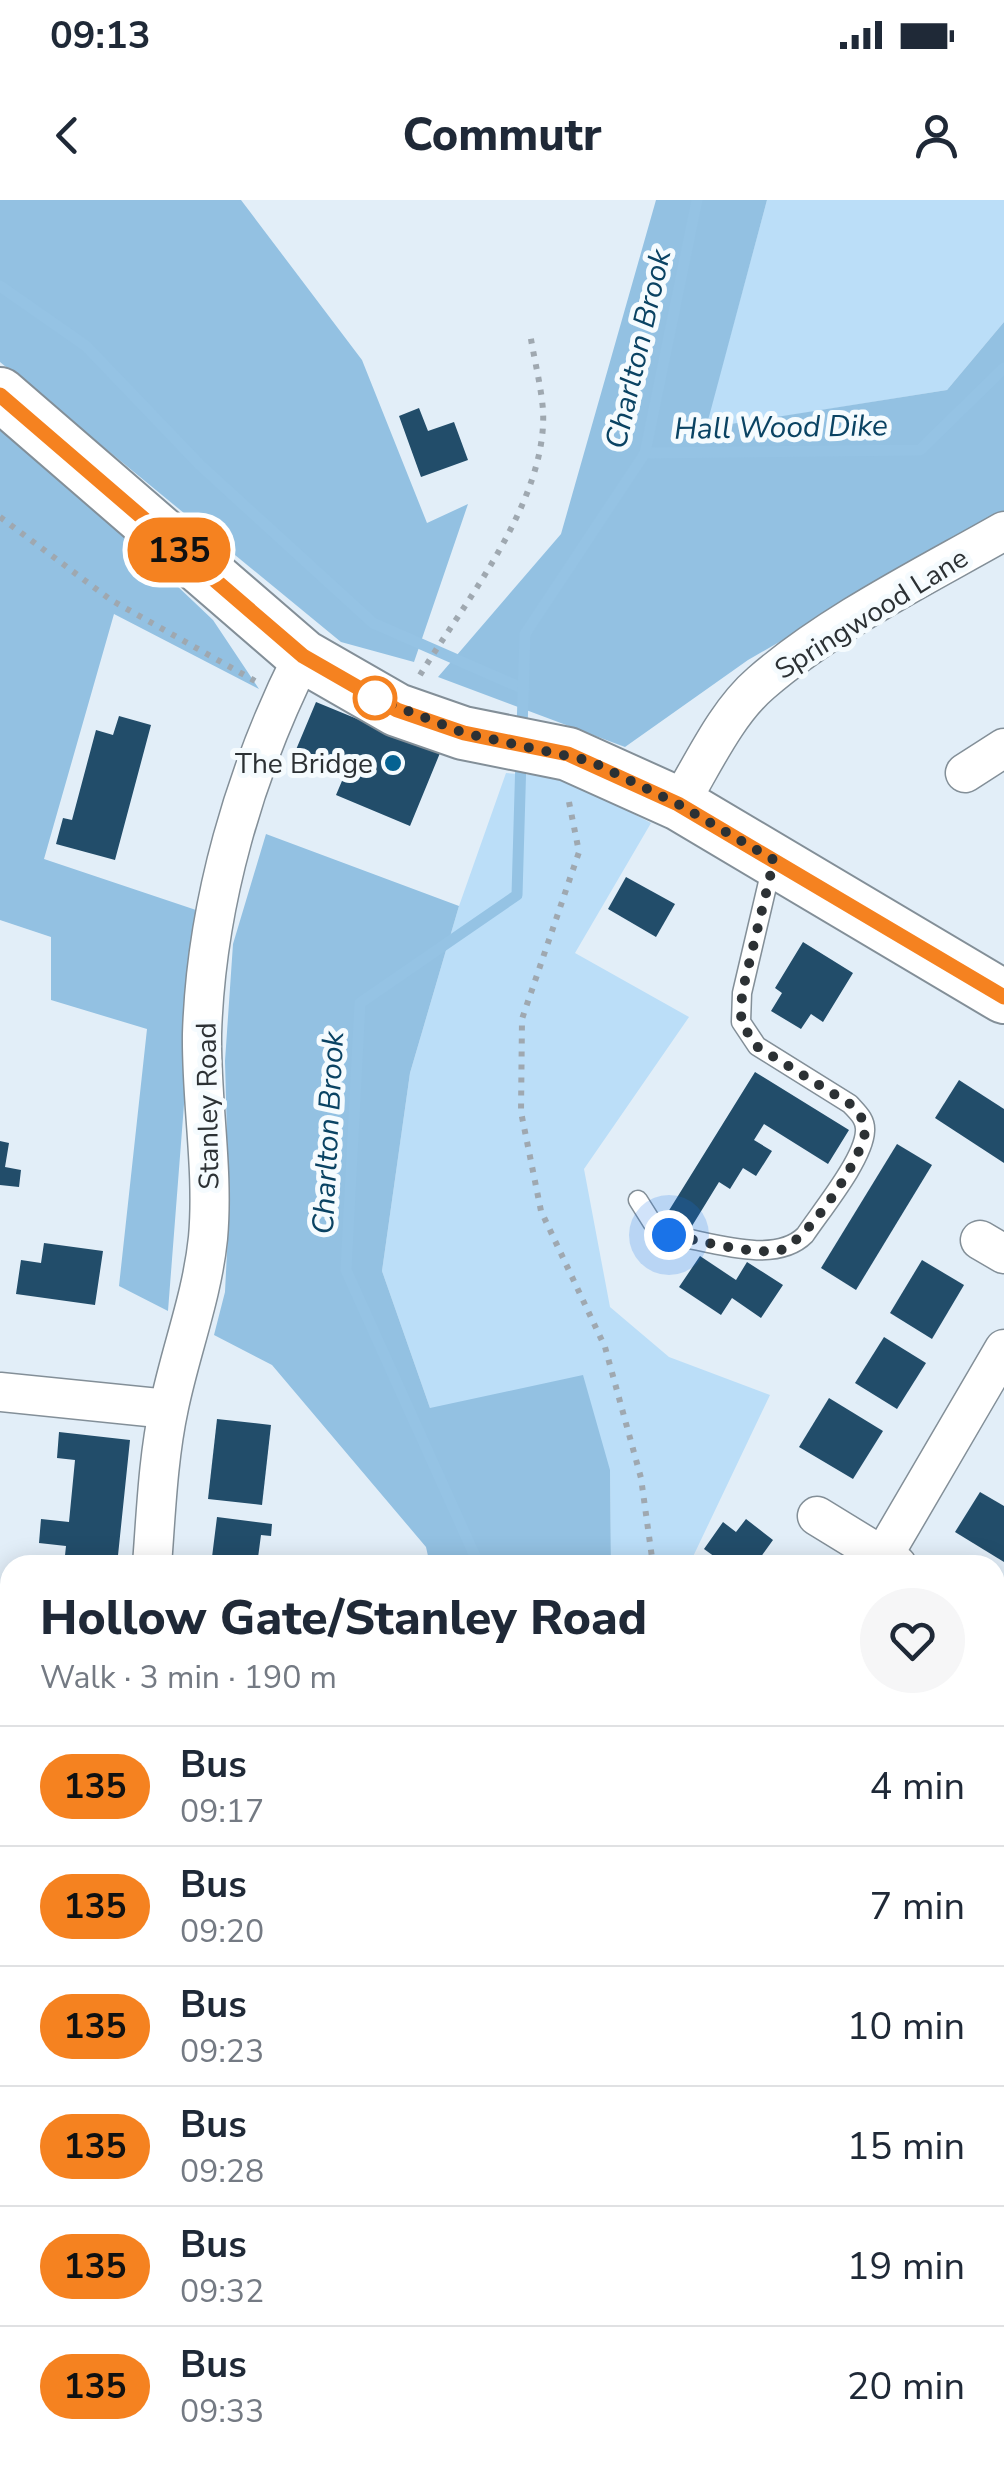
<!DOCTYPE html>
<html lang="en">
<head>
<meta charset="utf-8">
<style>
  :root { --surface:#fff; --page:#f6f6f7; --text:#1f2937; --muted:#747a83; --line:#e0e1e3 }
  body { margin:0; font-family:"Nunito Sans",sans-serif; background:var(--page); color:var(--text); height:100vh; display:flex; flex-direction:column; font-size:38px; white-space:nowrap }
  * { box-sizing:border-box; margin:0 }
  p { font-size:32px; color:var(--muted) }
  .icon { flex:none; width:55px; height:55px; fill:none; stroke:currentColor; stroke-width:2; stroke-linecap:round; stroke-linejoin:round }
  .map { position:relative; flex:1; overflow:hidden }
  .drawer { position:absolute; left:0px; top:1355px; width:1005px; height:912px; display:flex; flex-direction:column; background:var(--surface); border-radius:30px 30px 0 0; box-shadow:0 5px 25px #0003 }
  .drawer>* { flex:none }
  .badge { padding:0 20px; border-radius:32px; font-size:35px; line-height:65px }
  .you { position:absolute; width:50px; height:50px; margin:-25px; border:8px solid #fff; border-radius:50%; background:#1a73e8; box-shadow:0 0 0 15px #1a73e833 }
  .map>.badge { position:absolute; translate:-50% -50%; box-shadow:0 0 0 5px #fff }
  .round { display:grid; place-items:center; flex:none; width:105px; height:105px; border-radius:52px; background:var(--page) }
  .headline { display:flex; align-items:center; justify-content:space-between; height:170px; padding:0 40px }
  h1 { font-size:48px; font-weight:800; line-height:75px }
  ul { padding:0; list-style:none }
  li { display:flex; align-items:center; gap:30px; height:120px; padding:0 40px; border-top:2px solid var(--line) }
  li div { flex:1 }
  li b { display:block; font-size:38px }
  li em { font-style:normal }
  li .badge { min-width:110px; font-weight:700; text-align:center }
  .status { display:flex; justify-content:space-between; align-items:center; height:70px; padding:0 50px; background:var(--surface); direction:ltr }
  .status svg { height:28px; fill:currentColor }
  header { display:flex; justify-content:space-between; align-items:center; height:130px; padding:0 40px; background:var(--surface); font-size:45px; font-weight:800 }
  .map>svg:first-child { display:block }
  .green { fill:#bbdef8 }
  .forest { fill:#93c1e2 }
  .lines { fill:none; stroke-linecap:round; stroke-linejoin:round }
  .stream { stroke:#95c3e4; stroke-width:11 }
  .building { fill:#224d6a }
  .lane-casing { stroke:#838f98; stroke-width:21 }
  .street-casing { stroke:#838f98; stroke-width:41 }
  .secondary-casing { stroke:#838f98; stroke-width:56 }
  .path { stroke:#9fa8b0; stroke-width:6; stroke-dasharray:5 8; stroke-linecap:butt }
  .lane { stroke:#fff; stroke-width:18 }
  .street { stroke:#fff; stroke-width:38 }
  .secondary { stroke:#fff; stroke-width:52 }
  .line-casing { stroke:#fff; stroke-width:22 }
  .line { stroke:#f58220; stroke-width:15 }
  .walk { stroke:#2c3134; stroke-width:10; stroke-dasharray:0 18 }
  .stop-dot { fill:#fff; stroke:#f58220; stroke-width:5 }
  .poi-dot { fill:#056292; stroke:#f5fbfe; stroke-width:4 }
  .labels { text-anchor:middle; stroke-width:10; stroke-linejoin:round; paint-order:stroke }
  .street-label { font-size:28px; fill:#2c3134; stroke:#f5fbfe }
  .poi-label { font-size:28px; fill:#2c3134; stroke:#f5fbfe; text-anchor:end }
  .water-label { font-size:30px; font-style:italic; fill:#0a4363; stroke:#f5fbfe }
</style>
</head>
<body>
<div class="status"><b>09:13</b><svg viewBox="0 0 49 12"><path d="M0 12V9h3v3zM5 12V6h3v6zM10 12V3h3v9zM15 12V0h3v12zM26 1h20v11H26zM47 4h2v5h-2z"/></svg></div>
<header><svg class="icon" aria-label="back" viewBox="0 0 24 24"><path d="M15 5l-7 7 7 7"/></svg>Commutr<svg class="icon" aria-label="person" viewBox="0 0 24 24"><circle cx="12" cy="8" r="4"/><path d="M4 21q1-7 8-7t8 7"/></svg></header>
<div class="map">
<svg width="1004" height="2267" viewBox="0 0 1004 2267">
  <rect width="100%" height="100%" fill="#e2eef8"/>
  <g class="green">
    <path d="M767 0H1004V122L947 190 705 229Z"/>
    <path d="M506 573 562 577 651 623 575 753 689 817 584 969 610 1107 669 1157 770 1195 689 1365H611L610 1270 430 1208 382 1071 410 873 459 706Z"/>
    <path d="M433 2258H644L643 2267H431Z"/>
  </g>
  <g class="forest">
    <path d="M0 0H241L362 160 427 323 468 304 414 462 341 442 0 162Z"/>
    <path d="M656 0H767L706 228 947 190 1004 122V312L748 460 625 547 438 477 561 334Z"/>
    <path d="M0 218 213 420 259 489 114 414 44 659 199 711 168 1111 119 1086 147 829 51 800V737L0 720Z"/>
    <path d="M266 634 459 706 410 873 382 1071 430 1208 583 1175 610 1270 611 1365H430L426 1347 272 1165 214 1135 225 1092 229 1012 225 861 233 744Z"/>
    <path d="M252 2258H433L431 2267H252Z"/>
  </g>
  <g class="lines">
    <g class="stream">
      <path d="M0 86 86 146 200 265 373 423 524 489"/>
      <path d="M645 253 920 250 1004 168"/>
      <path d="M522 529 525 434 645 253 697 0"/>
      <path d="M479 1365 346 1070 360 803 517 695 521 558"/>
      <path d="M366 2267 368 2258"/>
    </g>
  </g>
  <g class="building">
    <path d="M419 208 428 231 454 222 468 260 421 277 399 216Z"/>
    <path d="M316 502 440 553 410 626 336 595 350 562 330 554 321 577 290 564Z"/>
    <path d="M119 516 151 525 115 660 56 644 63 618 72 620 96 530 113 535Z"/>
    <path d="M626 677 675 704 656 737 608 709Z"/>
    <path d="M803 742 853 773 823 822 811 814 801 829 771 811 782 793 775 788Z"/>
    <path d="M755 872 849 930 828 964 764 924 754 940 772 951 756 976 743 968 730 989 719 982 692 1026 668 1012Z"/>
    <path d="M959 880 1004 909V963L935 918Z"/>
    <path d="M0 941 9 943 5 967 21 970 19 987 0 985Z"/>
    <path d="M897 944 932 965 856 1090 821 1068Z"/>
    <path d="M44 1043 103 1051 95 1105 16 1094 21 1060 41 1063Z"/>
    <path d="M700 1056 736 1080 747 1062 783 1085 761 1118 732 1098 721 1115 679 1087Z"/>
    <path d="M922 1060 964 1085 932 1139 890 1113Z"/>
    <path d="M884 1137 926 1163 897 1209 855 1183Z"/>
    <path d="M829 1198 883 1231 853 1279 799 1247Z"/>
    <path d="M217 1219 271 1225 262 1305 208 1299Z"/>
    <path d="M59 1232 130 1240 117 1365H64L66 1346 39 1343 41 1319 69 1322 75 1260 57 1258Z"/>
    <path d="M980 1292 1004 1306V1362L955 1332Z"/>
    <path d="M217 1317 272 1324 271 1336 261 1335 257 1365H211Z"/>
    <path d="M746 1319 773 1340 755 1365H726L704 1349 723 1322 736 1332Z"/>
    <path d="M995 1494 1004 1499V1559L995 1553Z"/>
    <path d="M995 1703 1004 1709V1766L995 1761Z"/>
    <path d="M0 1823 10 1825 1 1877H0Z"/>
    <path d="M1004 1916V1958L995 1952V1931Z"/>
    <path d="M0 2025 10 2027 1 2064H0Z"/>
  </g>
  <g class="lines">
    <g class="lane-casing">
      <path id="lane" d="M638 1000 655 1027 669 1035C709 1041 774 1066 805 1035 821 1011 864 959 865 931 866 919 857 912 850 904L757 846 741 822 742 793 772 665"/>
    </g>
    <g class="street-casing">
      <g id="street">
        <path d="M965 573 1004 548"/>
        <path d="M679 604C703 564 726 513 761 483 830 423 925 376 1004 331"/>
        <path d="M980 1040 1004 1054"/>
        <path d="M0 1192 168 1209"/>
        <path d="M817 1316 897 1365"/>
        <path d="M883 1356 1004 1149"/>
        <path d="M152 1365C156 1313 158 1258 169 1207 181 1149 202 1097 208 1038 214 970 201 901 202 834 206 704 245 571 303 456"/>
        <path d="M995 1423 1004 1429"/>
        <path d="M0 1571 10 1572"/>
        <path d="M995 1831 1004 1836"/>
        <path d="M0 1956 10 1958"/>
        <path d="M995 2231 1004 2236"/>
        <path d="M43 2267 44 2258"/>
        <path d="M843 2267 849 2258"/>
      </g>
    </g>
    <g class="secondary-casing">
      <path id="secondary" d="M0 194 303 456 397 510 463 533 568 554 679 604 1004 797"/>
    </g>
    <g class="path">
      <path d="M0 317 111 400 255 481"/>
      <path d="M420 475C464 403 548 300 543 210 541 185 534 159 530 133"/>
      <path d="M569 602 579 652 522 819 521 912 541 1011 605 1147 641 1278 653 1365"/>
      <path d="M453 2267 455 2258"/>
    </g>
    <use href="#lane" class="lane"/>
    <use href="#street" class="street"/>
    <use href="#secondary" class="secondary"/>
  </g>
  <g class="lines">
    <g class="line-casing">
      <path id="line" d="M0 195 303 456 397 510 464 533 568 554 678 604 1004 797"/>
    </g>
    <use href="#line" class="line"/>
    <path class="walk" d="M375 498 464 533 590 561 678 604 774 660 742 793 741 822 756 846 850 904C857 912 865 919 865 930 865 956 803 1048 777 1051 748 1054 699 1040 669 1035"/>
  </g>
  <circle class="stop-dot" cx="375" cy="498" r="20"/>
  <circle class="poi-dot" cx="393" cy="563" r="10"/>
  <g class="labels">
    <g class="street-label">
      <text transform="translate(871 413) rotate(-32)" y="10">Springwood Lane</text>
      <text transform="translate(207 906) rotate(-91)" y="10">Stanley Road</text>
    </g>
    <g class="poi-label">
      <text x="373" y="573">The Bridge</text>
    </g>
    <g class="water-label">
      <text transform="translate(638 149) rotate(-77)" y="10">Charlton Brook</text>
      <text transform="translate(781 227) rotate(-1)" y="10">Hall Wood Dike</text>
      <text transform="translate(328 933) rotate(-87)" y="10">Charlton Brook</text>
    </g>
  </g>
</svg>
<div class="you" style="left:669px;top:1035px"></div>
<b class="badge" style="left:179px;top:350px;background:#f58220;color:#111">135</b>
<section class="drawer">
<div class="headline"><div><h1>Hollow Gate/Stanley Road</h1><p>Walk · 3 min · 190 m</p></div><a class="round"><svg class="icon" aria-label="heart" viewBox="0 0 24 24"><path d="M12 20l-8-8c-3-5 5-10 8-4 3-6 11-1 8 4z"/></svg></a></div>
<ul>
<li><span class="badge" style="background:#f58220;color:#111">135</span><div><b>Bus</b><p>09:17</p></div><em>4 min</em></li>
<li><span class="badge" style="background:#f58220;color:#111">135</span><div><b>Bus</b><p>09:20</p></div><em>7 min</em></li>
<li><span class="badge" style="background:#f58220;color:#111">135</span><div><b>Bus</b><p>09:23</p></div><em>10 min</em></li>
<li><span class="badge" style="background:#f58220;color:#111">135</span><div><b>Bus</b><p>09:28</p></div><em>15 min</em></li>
<li><span class="badge" style="background:#f58220;color:#111">135</span><div><b>Bus</b><p>09:32</p></div><em>19 min</em></li>
<li><span class="badge" style="background:#f58220;color:#111">135</span><div><b>Bus</b><p>09:33</p></div><em>20 min</em></li>
</ul>
</section>
</div>
</body>
</html>
